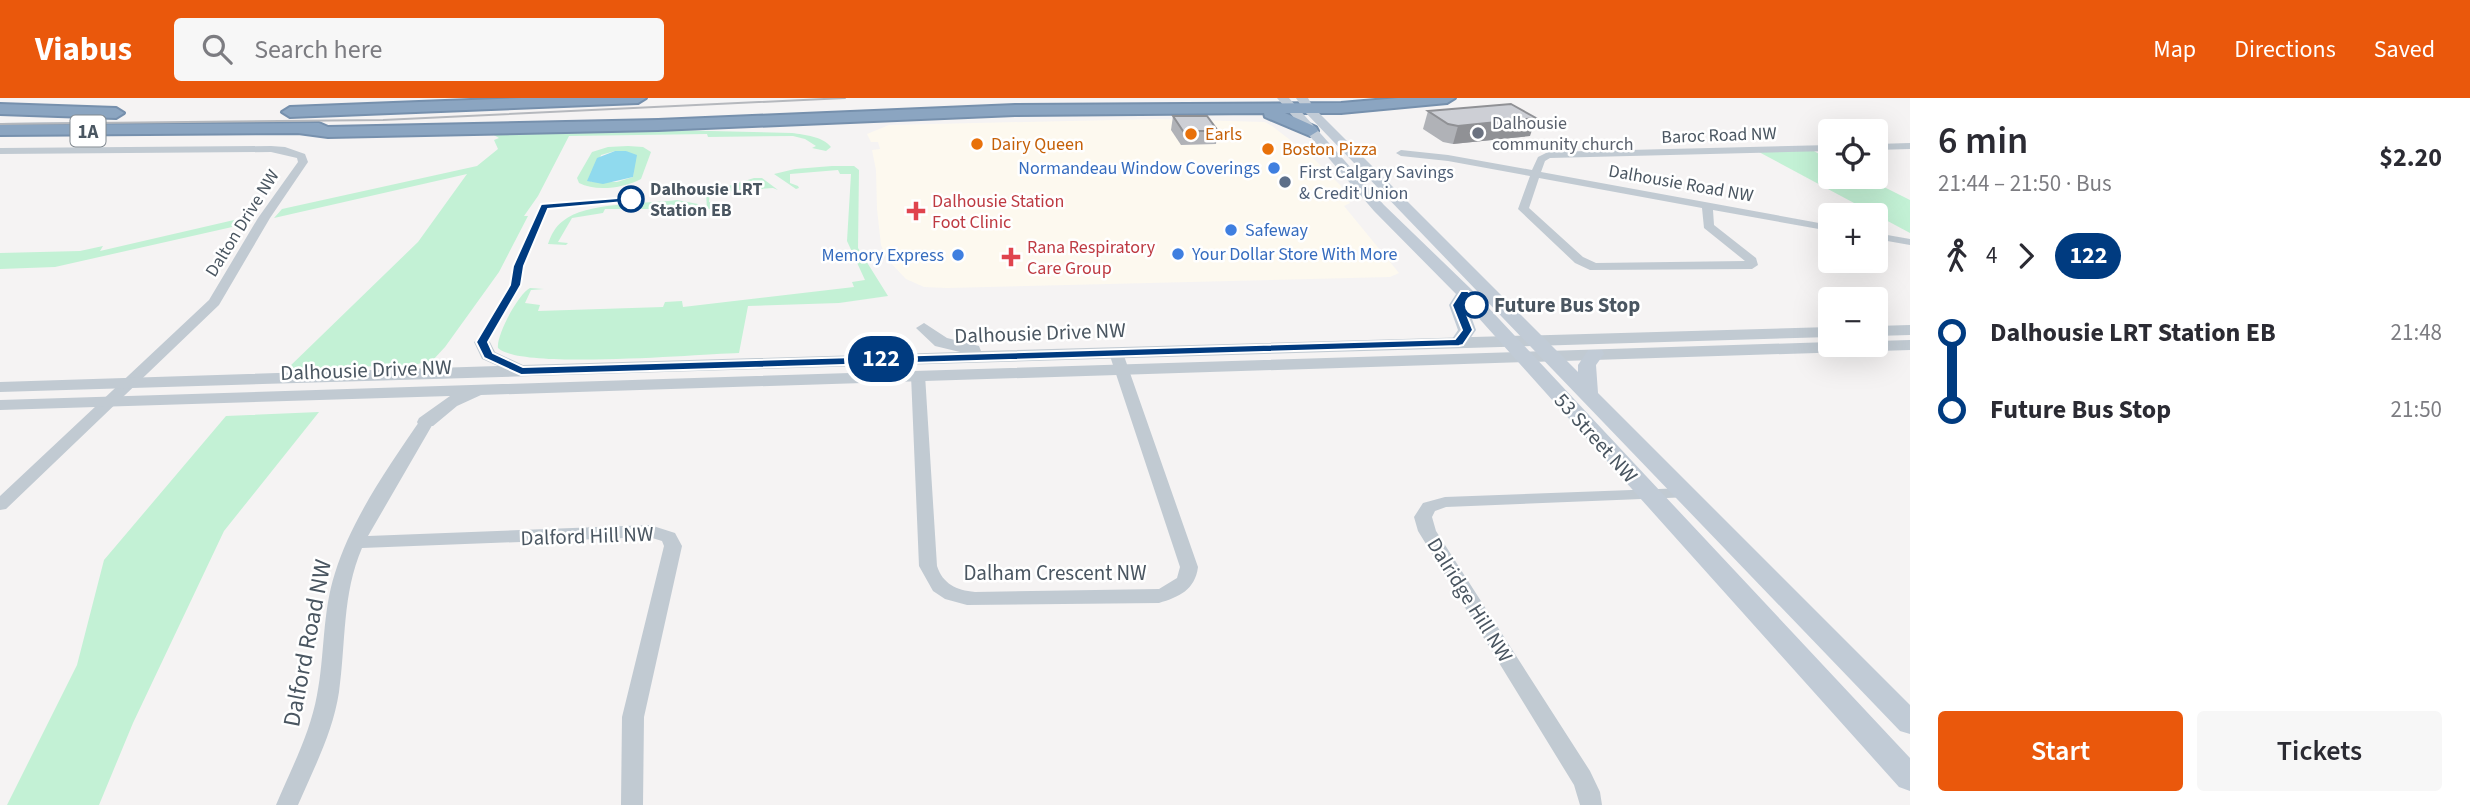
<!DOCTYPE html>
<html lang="en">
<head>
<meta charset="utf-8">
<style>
  :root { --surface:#fff; --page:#f7f7f7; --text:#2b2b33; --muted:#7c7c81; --accent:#ea580c }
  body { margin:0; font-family:"Source Sans 3",sans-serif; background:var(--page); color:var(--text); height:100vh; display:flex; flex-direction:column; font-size:26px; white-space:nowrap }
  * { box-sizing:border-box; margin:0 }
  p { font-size:23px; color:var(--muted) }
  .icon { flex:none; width:38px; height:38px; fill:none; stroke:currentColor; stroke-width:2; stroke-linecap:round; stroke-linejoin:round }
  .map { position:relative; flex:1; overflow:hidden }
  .drawer { display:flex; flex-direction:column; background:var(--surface); width:560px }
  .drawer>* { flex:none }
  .badge { padding:0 14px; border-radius:23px; font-size:24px; line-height:46px }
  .controls { position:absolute; left:1818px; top:21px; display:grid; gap:14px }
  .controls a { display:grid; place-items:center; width:70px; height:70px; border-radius:7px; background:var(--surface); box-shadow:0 7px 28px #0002; font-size:35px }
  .map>.badge { position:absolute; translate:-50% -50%; box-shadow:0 0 0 4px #fff }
  .legs { display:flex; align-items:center; gap:10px; height:77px; padding:0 28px; font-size:23px }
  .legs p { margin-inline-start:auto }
  .summary { display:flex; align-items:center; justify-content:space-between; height:119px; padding:0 28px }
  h1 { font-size:38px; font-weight:600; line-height:52px }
  .action { display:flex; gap:14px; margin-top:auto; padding:14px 28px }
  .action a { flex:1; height:80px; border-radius:7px; background:var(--accent); color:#fff; font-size:28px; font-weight:600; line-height:80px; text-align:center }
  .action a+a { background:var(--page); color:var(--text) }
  ul { padding:0 28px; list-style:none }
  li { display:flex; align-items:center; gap:24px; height:77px; font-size:26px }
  li i { display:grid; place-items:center; width:10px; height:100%; margin:0 9px; background:currentColor }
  li i::after { content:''; width:18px; height:18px; margin:-9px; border:5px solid; border-radius:50%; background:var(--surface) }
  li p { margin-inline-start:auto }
  li:first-child i { background:linear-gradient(#0000 50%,currentColor 0) }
  li:last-child i { background:linear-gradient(currentColor 50%,#0000 0) }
  header { display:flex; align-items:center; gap:42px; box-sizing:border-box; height:98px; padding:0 35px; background:var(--accent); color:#fff }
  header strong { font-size:33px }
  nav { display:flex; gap:38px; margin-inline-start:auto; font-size:24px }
  .search { width:490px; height:63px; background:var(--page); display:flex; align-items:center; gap:18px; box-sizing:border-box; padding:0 24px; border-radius:7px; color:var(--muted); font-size:26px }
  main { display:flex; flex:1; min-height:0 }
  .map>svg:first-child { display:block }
  .commercial { fill:#fdf9ef }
  .green { fill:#c3f1d5; fill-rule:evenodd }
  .water { fill:#90daee }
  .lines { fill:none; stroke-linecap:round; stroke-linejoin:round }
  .motorway-casing { stroke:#7690ad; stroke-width:4 }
  .minor { fill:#c1cad2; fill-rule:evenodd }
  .tertiary { fill:#c1cad2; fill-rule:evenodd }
  .secondary { fill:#c1cbd6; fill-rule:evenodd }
  .motorway { fill:#8ba5c1; fill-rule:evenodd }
  .tram { stroke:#b5b8bd; stroke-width:2 }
  .wall { fill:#b0b2b7 }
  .shaded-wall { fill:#909195 }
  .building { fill:#cdcfd5; stroke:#909195; stroke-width:2 }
  .line-1 { fill:#003b80; stroke:#fff; stroke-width:2 }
  .worship-dot { fill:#6b7280; stroke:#fff; stroke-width:2.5 }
  .food-dot { fill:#e8710a; stroke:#fff; stroke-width:2.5 }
  .shop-dot { fill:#3f7fe0; stroke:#fff; stroke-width:2.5 }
  .service-dot { fill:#5c6f8a; stroke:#fff; stroke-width:2.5 }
  .stop-1-dot { fill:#fff; stroke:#003b80; stroke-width:3.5 }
  .health-dot { fill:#e0444e; stroke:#fff; stroke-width:2.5 }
  .labels { text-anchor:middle; stroke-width:5; stroke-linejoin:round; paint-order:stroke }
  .far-worship-label { font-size:18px; fill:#5b616d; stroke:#fff; text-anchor:start }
  .far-food-label { font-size:18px; fill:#c56008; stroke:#fff; text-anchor:start }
  .far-street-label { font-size:18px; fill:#4a5661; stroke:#fff }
  .far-shop-label { font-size:18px; fill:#366cbe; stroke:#fff; text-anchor:end }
  .far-service-label { font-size:18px; fill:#4e5e75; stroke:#fff; text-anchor:start }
  .far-stop-label { font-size:18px; font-weight:bold; fill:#4a5661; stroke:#fff; text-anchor:start }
  .far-health-label { font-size:18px; fill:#be3a42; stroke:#fff; text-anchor:start }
  .shield { fill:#fff; stroke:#808990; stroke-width:2 }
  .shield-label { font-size:19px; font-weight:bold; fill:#4a5661 }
  .stop-label { font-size:21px; font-weight:bold; fill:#4a5661; stroke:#fff; text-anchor:start }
  .street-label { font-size:21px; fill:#4a5661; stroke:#fff }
  .near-street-label { font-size:24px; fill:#4a5661; stroke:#fff }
</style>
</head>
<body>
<header>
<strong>Viabus</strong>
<div class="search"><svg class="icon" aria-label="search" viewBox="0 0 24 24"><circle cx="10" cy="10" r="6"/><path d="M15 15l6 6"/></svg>Search here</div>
<nav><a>Map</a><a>Directions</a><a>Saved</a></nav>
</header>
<main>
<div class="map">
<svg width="1910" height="707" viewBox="0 0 1910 707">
  <rect width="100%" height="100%" fill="#f5f3f3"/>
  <path class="commercial" d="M1157 21 1265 24 1272 28 1311 58 1341 88 1350 105 1344 108 1399 175 1390 179 947 190 924 189 906 181 887 161 881 147 877 111 876 72 872 52 880 51 878 44H871L867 36 889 27Z"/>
  <g class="green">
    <path d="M625 31 792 35C805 37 822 38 831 49L826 53 812 50 816 48 805 41 793 38 708 39 707 36 569 38 538 98 524 118H528L499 174 445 249 433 262 414 267 287 271 418 144 467 76 274 120 282 111 477 68 498 51 494 42 499 40 492 36 493 33Z"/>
    <path d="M628 48 643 49 651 54 641 81C624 90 596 94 579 85L577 80 592 54 608 49ZM615 53H626L634 70 633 79 617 84H591L601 57Z"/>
    <path d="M1812 52 1830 62V79H1864L1910 102V135L1757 53Z"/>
    <path d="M832 68H854L859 72 858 150 888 198 839 205 748 208 739 255C699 256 521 272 498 250 496 237 519 195 530 190L544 191 531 192 525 205 540 207 538 213 663 209 665 204 682 203 683 209 854 189 852 184 865 182 847 143 851 76H840L838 72 790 76V85L798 88 799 90 796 91 774 76 795 71Z"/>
    <path d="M754 80H762L778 92 773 90 710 95 709 104 713 105 714 111H707L706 95Z"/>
    <path d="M677 102 698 106 702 111H605L603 115 572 120 558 144 568 145 566 147 548 146C551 137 555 129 563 123 585 104 647 106 677 102Z"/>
    <path d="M247 119 241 127 55 169 0 171V155L80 153 103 148 100 153Z"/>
    <path d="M319 314 224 433 133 625 99 707H7L77 567 104 462 226 318Z"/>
  </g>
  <path class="water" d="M615 53H626L637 57 633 79 603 86 587 83 597 60Z"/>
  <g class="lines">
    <g class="motorway-casing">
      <g id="motorway">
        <path d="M522 0H646L638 5 290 19 282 14 290 9Z"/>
        <path d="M1398 0H1455L1447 5 1341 15H1285L1316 29 1318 33 1310 38 1265 19 1264 15 1015 17 658 32 328 39 298 35 0 37V27L319 25 328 29 658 22 1015 7 1341 5Z"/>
        <path d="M0 6 116 10 124 15 116 20 0 16Z"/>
      </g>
    </g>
    <g class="minor">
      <path d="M1910 45V51L1876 52V46Z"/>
      <path d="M1830 47V53L1550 60 1545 63 1541 74 1830 127V133L1713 112 1714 127 1756 160 1758 167 1752 171 1590 172 1575 165 1518 111 1530 78 1448 63 1401 58 1396 55 1401 52 1448 57 1532 72 1538 59 1548 54ZM1539 80 1702 110 1704 130 1745 163 1596 165 1583 159 1529 110Z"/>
      <path d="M271 48 285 49 305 56 308 64 270 120 219 207 6 411 0 412V398L209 202 258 120 298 64 297 60 271 54 0 56V50Z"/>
      <path d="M1876 135 1910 141V147L1876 141Z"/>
      <path d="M1116 251 1123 255 1198 469C1195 492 1179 499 1159 505L967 507 945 501 933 493 919 468 911 277 918 273 925 277 937 468C943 486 956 492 975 494L1159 491 1177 480 1180 469 1109 255Z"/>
      <path d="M426 319 434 324 368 438 650 427 675 435 682 448 644 619 643 707H621L622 619 664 448 662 443 649 439 362 450C342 496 346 545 339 594 333 634 314 670 298 707H276C291 671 310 636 317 597 325 557 322 515 335 475 352 420 389 368 421 321Z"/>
      <path d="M1685 390 1691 391 1693 395 1691 399 1446 409 1435 413 1432 419 1436 433 1590 673 1600 694 1602 707H1580L1574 687 1418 433 1414 419 1423 405 1445 399Z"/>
    </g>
    <g class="tertiary">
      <path d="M924 225 947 240 979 248 981 253 1830 229V239L0 294V284L498 268 482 261 474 244 482 239 488 240 495 254 523 267 960 254 935 248 916 230Z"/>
      <path d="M1910 227V237L1876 238V228Z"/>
      <path d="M1910 242V252L481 297 457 308 433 328H419L417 324 419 320 450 298 0 312V302L1830 244V247H1876V243Z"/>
    </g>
    <g class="secondary">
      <path d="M1277 0H1289L1384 107 1471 191 1910 660V693L1899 689 1467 207 1476 232 1465 248H1453L1450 244 1458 232 1449 207 1456 196 1374 113Z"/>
      <path d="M1296 0H1308L1313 9 1578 274V267L1588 252H1602L1604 256 1596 267 1598 295 1910 607V636L1900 633 1305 14Z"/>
    </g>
    <use href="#motorway" class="motorway"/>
    <path class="tram" d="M0 26 383 22 845 0"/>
  </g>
  <g class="wall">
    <path d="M1428 13 1530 38 1453 46 1443 44 1423 31Z"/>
    <path d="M1173 18 1218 33 1216 46 1181 47 1171 32Z"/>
  </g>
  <path class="shaded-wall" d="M1536 20 1530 38 1453 46 1458 28Z"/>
  <g class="building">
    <path d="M1511 6 1536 20 1458 28 1448 26 1428 13Z"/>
    <path d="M1173 18H1207L1218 33H1183Z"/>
  </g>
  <path class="line-1" d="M631 99 636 101 635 103 548 111 524 168 521 187 488 244 493 255 523 269 1455 241 1462 232 1452 207 1461 193H1468L1481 207 1472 209 1466 203 1463 207 1473 232 1463 247 1459 248 521 277 484 260 476 244 510 187 513 168 541 106Z"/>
  <circle class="worship-dot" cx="1478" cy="35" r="7"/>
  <g class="food-dot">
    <circle cx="1191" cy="36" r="7"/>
    <circle cx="977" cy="46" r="7"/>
    <circle cx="1268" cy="51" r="7"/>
  </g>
  <g class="shop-dot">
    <circle cx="1274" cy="70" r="7"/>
    <circle cx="1231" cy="132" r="7"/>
    <circle cx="1178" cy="156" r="7"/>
    <circle cx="958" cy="157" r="7"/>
  </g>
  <circle class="service-dot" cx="1285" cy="84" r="7"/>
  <g class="stop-1-dot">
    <circle cx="631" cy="101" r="12"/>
    <circle cx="1475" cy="207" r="12"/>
  </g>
  <g class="health-dot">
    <path d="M912.5 102.5h7v7h7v7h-7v7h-7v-7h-7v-7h7z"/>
    <path d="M1007.5 148.5h7v7h7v7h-7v7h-7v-7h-7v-7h7z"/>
  </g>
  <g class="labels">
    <g class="far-worship-label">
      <text x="1492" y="31">Dalhousie<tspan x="1492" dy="21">community church</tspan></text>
    </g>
    <g class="far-food-label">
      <text x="1205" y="42">Earls</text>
      <text x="991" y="52">Dairy Queen</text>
      <text x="1282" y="57">Boston Pizza</text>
    </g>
    <g class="far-street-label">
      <text transform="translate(1719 37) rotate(-2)" y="6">Baroc Road NW</text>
      <text transform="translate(1681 85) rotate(10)" y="6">Dalhousie Road NW</text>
      <text transform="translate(242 125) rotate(-58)" y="6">Dalton Drive NW</text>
    </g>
    <g class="far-shop-label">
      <text x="1260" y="76">Normandeau Window Coverings</text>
      <text x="1245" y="138" text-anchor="start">Safeway</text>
      <text x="1192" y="162" text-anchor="start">Your Dollar Store With More</text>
      <text x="944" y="163">Memory Express</text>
    </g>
    <g class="far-service-label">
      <text x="1299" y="80">First Calgary Savings<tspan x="1299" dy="21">&amp; Credit Union</tspan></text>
    </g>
    <g class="far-stop-label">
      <text x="650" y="97">Dalhousie LRT<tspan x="650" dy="21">Station EB</tspan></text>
    </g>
    <g class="far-health-label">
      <text x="932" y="109">Dalhousie Station<tspan x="932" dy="21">Foot Clinic</tspan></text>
      <text x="1027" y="155">Rana Respiratory<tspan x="1027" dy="21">Care Group</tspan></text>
    </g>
    <rect class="shield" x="70.5" y="17.5" width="35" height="31" rx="5"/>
    <g class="shield-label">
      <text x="88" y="40">1A</text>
    </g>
    <g class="stop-label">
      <text x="1494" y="214">Future Bus Stop</text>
    </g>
    <g class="street-label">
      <text transform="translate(1040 235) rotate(-2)" y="7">Dalhousie Drive NW</text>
      <text transform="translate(366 272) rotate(-2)" y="7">Dalhousie Drive NW</text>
      <text transform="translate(1596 340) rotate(48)" y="7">53 Street NW</text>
      <text transform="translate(587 438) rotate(-2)" y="7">Dalford Hill NW</text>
      <text x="1055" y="482">Dalham Crescent NW</text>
      <text transform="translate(1470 502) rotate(58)" y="7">Dalridge Hill NW</text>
    </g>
    <g class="near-street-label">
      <text transform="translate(307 545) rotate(-79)" y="8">Dalford Road NW</text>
    </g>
  </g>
</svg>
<div class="controls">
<a><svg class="icon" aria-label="locate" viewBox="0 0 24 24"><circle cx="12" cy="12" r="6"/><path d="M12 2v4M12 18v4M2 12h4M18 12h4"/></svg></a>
<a>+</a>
<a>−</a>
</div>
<b class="badge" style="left:881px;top:261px;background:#003b80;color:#fff">122</b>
</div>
<section class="drawer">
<div class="summary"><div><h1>6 min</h1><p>21:44 – 21:50 · Bus</p></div><b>$2.20</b></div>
<div class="legs"><svg class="icon" aria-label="walk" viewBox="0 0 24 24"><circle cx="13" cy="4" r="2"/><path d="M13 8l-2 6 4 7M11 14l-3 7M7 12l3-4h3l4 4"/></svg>4<svg class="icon" aria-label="forward" viewBox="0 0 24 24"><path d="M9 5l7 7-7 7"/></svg><b class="badge" style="background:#003b80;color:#fff">122</b></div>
<ul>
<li><i style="color:#003b80"></i><b>Dalhousie LRT Station EB</b><p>21:48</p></li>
<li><i style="color:#003b80"></i><b>Future Bus Stop</b><p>21:50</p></li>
</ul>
<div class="action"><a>Start</a><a>Tickets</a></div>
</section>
</main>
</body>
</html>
